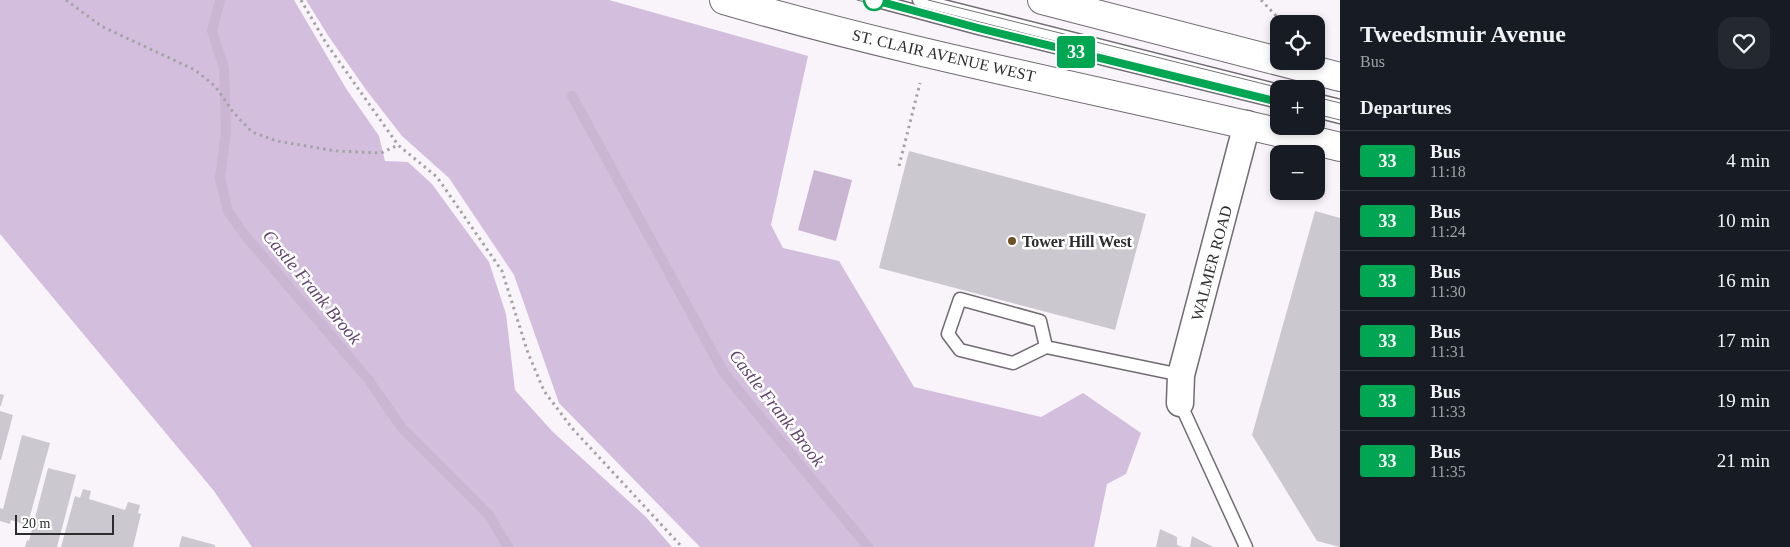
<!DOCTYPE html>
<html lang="en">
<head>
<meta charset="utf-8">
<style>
  :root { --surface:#171b24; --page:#242831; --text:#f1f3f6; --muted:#9ea1a6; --line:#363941 }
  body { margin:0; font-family:"Times New Roman",serif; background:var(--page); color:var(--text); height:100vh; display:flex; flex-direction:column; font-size:19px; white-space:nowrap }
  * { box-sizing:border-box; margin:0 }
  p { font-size:16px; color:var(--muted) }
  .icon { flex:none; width:28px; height:28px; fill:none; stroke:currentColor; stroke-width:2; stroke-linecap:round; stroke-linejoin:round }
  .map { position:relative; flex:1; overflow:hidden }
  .side { display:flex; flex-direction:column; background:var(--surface); width:450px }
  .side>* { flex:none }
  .badge { padding:0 10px; border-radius:4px; font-size:18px; line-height:32px }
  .fabs { position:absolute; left:1270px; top:15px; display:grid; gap:10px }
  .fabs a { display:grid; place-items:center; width:55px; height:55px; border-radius:10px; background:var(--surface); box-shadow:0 2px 8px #0003; font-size:25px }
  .scale { position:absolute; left:15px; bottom:12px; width:99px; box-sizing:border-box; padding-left:5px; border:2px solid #2d2c2e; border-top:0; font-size:14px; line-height:18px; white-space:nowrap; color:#2d2c2e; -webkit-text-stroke:4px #fff; paint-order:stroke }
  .map>.badge { position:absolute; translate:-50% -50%; box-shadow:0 0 0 2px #fff }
  h2 { padding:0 20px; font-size:19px; line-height:45px }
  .round { display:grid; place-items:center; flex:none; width:52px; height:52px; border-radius:15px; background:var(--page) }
  .headline { display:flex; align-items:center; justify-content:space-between; height:85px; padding:0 20px }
  h1 { font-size:24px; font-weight:700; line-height:38px }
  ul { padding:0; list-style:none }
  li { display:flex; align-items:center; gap:15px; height:60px; padding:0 20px; border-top:1px solid var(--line) }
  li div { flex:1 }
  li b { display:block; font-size:19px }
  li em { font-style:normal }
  li .badge { min-width:55px; font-weight:700; text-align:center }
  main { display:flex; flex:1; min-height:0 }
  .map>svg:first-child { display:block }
  .forest { fill:#d3bfdd }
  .water { fill:#cab5d3 }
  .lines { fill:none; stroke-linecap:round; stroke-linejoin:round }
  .stream { stroke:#cab5d3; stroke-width:10 }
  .building { fill:#ccc8cf }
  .lane-casing { stroke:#706c72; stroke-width:15 }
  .street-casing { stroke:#706c72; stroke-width:29 }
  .secondary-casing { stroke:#706c72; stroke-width:30 }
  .path { stroke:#a6a3a7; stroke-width:3; stroke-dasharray:2.5 4; stroke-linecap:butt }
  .lane { stroke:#fff; stroke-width:12 }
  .street { stroke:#fff; stroke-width:26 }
  .secondary { stroke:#fff; stroke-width:28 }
  .tram { stroke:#737174; stroke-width:1 }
  .line-casing { stroke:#fff; stroke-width:11 }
  .line { stroke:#00a651; stroke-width:8 }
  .stop-dot { fill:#fff; stroke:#00a651; stroke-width:2.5 }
  .poi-dot { fill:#6e5124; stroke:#fff; stroke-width:2 }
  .labels { text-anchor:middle; stroke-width:5; stroke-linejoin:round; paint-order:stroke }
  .street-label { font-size:16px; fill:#2d2c2e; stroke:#fff }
  .poi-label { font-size:16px; font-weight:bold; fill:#2d2c2e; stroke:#fff; text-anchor:start }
  .water-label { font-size:18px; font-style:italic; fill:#60426d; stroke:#fff }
</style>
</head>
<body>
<main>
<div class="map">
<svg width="1340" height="547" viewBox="0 0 1340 547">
  <rect width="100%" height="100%" fill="#f8f4fa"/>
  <g class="forest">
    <path d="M0 0H294L347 90 379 136 385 161 408 162 432 184 489 262 506 314 515 390 552 431 646 517 672 547H252L214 491 0 234Z"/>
    <path d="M306 0H609L808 56 771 225 783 248 839 261 914 387 1041 417 1083 393 1141 433 1126 474 1107 484 1094 547H700L559 403 514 275 449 178 402 136 367 91 329 37Z"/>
  </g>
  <path class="water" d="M814 170 852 180 836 241 798 230Z"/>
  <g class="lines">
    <g class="stream">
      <path d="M220 0 212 31 224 68 226 131 220 178 228 211 243 233 368 379 402 428 489 515 508 547"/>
      <path d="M572 96 724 373 868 547"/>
    </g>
  </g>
  <g class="building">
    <path d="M909 151 1146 214 1115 330 879 268Z"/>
    <path d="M1315 211 1340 218V547L1317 541 1252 435Z"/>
    <path d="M0 394 4 395 1 406H0Z"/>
    <path d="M0 411 13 415 1 460H0Z"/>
    <path d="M22 435 50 443 30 516 32 517 29 526 11 520 10 524 0 521V508L3 509Z"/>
    <path d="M48 468 76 475 57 547H25L27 540 29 541Z"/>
    <path d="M83 489 91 491 89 499 125 510 128 502 140 505 138 513 141 514 133 547H61L75 496 80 498Z"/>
    <path d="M1160 529 1177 537V545L1183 547H1156Z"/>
    <path d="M182 536 215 545V547H179Z"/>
    <path d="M1192 536 1213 547H1190Z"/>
  </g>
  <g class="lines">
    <g class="lane-casing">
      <g id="lane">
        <path d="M874 0 978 28 1279 102"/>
        <path d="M919 0 1279 91"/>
        <path d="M1316 100 1340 106"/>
        <path d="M1316 111 1340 117"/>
        <path d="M1046 347 1040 321 960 299 948 334 960 350 1013 363 1046 347 1181 375"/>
        <path d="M1180 403 1246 547"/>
      </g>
    </g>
    <g class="street-casing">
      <path id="street" d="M1180 403 1181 375 1247 124"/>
    </g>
    <g class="secondary-casing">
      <g id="secondary">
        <path d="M724 0C926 59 1136 97 1340 147"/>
        <path d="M1042 0 1340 77"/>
      </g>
    </g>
    <g class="path">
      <path d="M66 0 101 26 195 70 215 86 233 112 252 132 277 141 336 151 381 153 398 145"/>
      <path d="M301 0 326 43 398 145 437 177 502 271 528 353 544 391 572 428 682 547"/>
      <path d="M1261 0 1284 24"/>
      <path d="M899 166 920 83"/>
    </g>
    <use href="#lane" class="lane"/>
    <use href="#street" class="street"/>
    <use href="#secondary" class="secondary"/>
    <g class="tram">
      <path d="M857 0 1279 105"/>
      <path d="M928 0 1284 89"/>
      <path d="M1316 97 1340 103"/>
      <path d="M1316 114 1340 120"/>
    </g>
  </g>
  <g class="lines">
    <g class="line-casing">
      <path id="line" d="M874 0 978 28 1279 102"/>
    </g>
    <use href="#line" class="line"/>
  </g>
  <circle class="stop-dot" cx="874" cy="0" r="10"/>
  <circle class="poi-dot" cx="1012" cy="241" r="5"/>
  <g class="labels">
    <g class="street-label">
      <text transform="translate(944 55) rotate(13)" y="6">ST. CLAIR AVENUE WEST</text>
      <text transform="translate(1211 263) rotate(-75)" y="6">WALMER ROAD</text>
    </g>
    <g class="poi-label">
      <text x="1022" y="247">Tower Hill West</text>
    </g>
    <g class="water-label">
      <text transform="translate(312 287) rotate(50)" y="6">Castle Frank Brook</text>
      <text transform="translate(777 408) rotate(52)" y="6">Castle Frank Brook</text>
    </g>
  </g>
</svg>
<div class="fabs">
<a><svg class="icon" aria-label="locate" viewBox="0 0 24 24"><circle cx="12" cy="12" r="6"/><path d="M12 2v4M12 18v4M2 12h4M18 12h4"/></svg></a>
<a>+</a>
<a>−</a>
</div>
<div class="scale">20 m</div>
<b class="badge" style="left:1076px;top:52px;background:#00a651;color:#fff">33</b>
</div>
<section class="side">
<div class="headline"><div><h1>Tweedsmuir Avenue</h1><p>Bus</p></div><a class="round"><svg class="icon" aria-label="heart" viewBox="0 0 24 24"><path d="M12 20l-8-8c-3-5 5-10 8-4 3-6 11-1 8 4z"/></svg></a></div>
<h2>Departures</h2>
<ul>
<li><span class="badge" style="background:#00a651;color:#fff">33</span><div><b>Bus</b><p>11:18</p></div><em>4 min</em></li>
<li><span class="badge" style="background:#00a651;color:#fff">33</span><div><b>Bus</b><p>11:24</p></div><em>10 min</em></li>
<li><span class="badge" style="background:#00a651;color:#fff">33</span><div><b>Bus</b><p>11:30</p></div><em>16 min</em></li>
<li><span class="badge" style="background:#00a651;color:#fff">33</span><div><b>Bus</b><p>11:31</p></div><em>17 min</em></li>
<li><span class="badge" style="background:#00a651;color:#fff">33</span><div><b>Bus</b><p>11:33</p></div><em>19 min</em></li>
<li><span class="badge" style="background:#00a651;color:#fff">33</span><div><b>Bus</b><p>11:35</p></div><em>21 min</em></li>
</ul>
</section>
</main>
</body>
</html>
